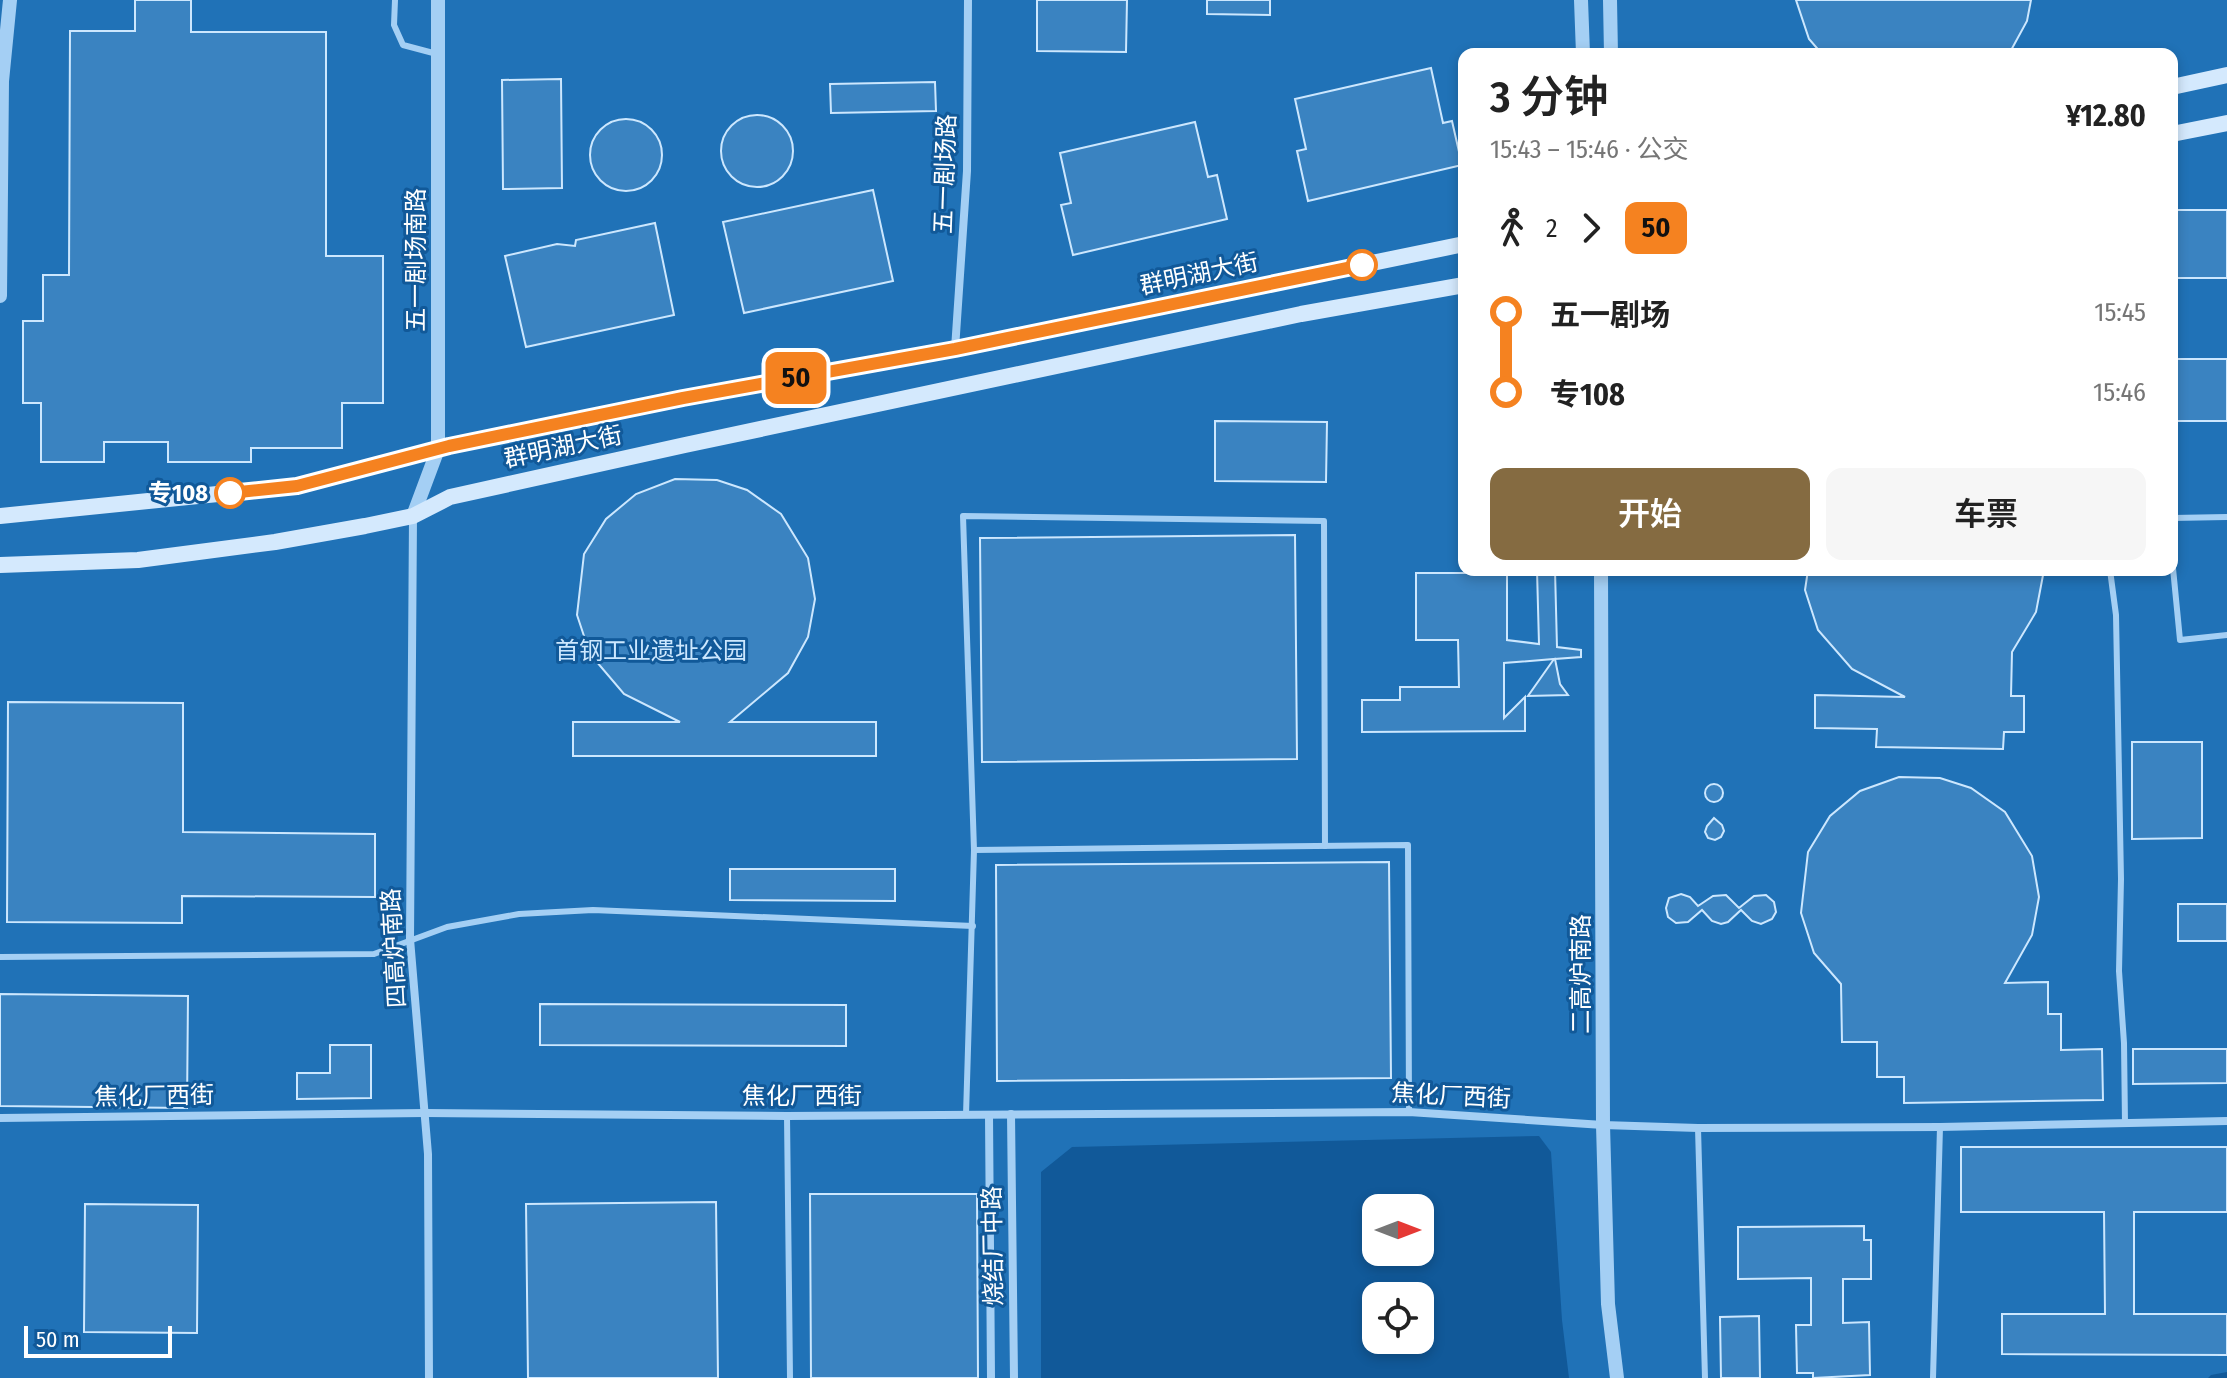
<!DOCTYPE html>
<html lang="zh">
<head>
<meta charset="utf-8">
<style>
  :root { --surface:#fff; --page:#f6f6f6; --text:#222; --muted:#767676; --accent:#856b41 }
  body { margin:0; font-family:"Fira Sans Condensed","Noto Sans SC",sans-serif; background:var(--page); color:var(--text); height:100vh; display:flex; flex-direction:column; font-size:30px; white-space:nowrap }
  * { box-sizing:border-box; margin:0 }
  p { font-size:26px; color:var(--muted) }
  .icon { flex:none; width:44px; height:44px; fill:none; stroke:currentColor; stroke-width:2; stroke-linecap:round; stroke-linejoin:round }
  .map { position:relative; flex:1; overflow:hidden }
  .sheet { position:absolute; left:1458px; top:48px; width:720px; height:528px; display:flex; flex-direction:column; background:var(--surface); border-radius:16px; box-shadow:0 4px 12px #0003 }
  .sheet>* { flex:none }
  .badge { padding:0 16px; border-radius:12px; font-size:28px; line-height:52px }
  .needle { width:52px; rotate:90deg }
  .tools { position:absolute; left:1362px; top:1194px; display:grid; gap:16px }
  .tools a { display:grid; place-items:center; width:72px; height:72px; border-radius:16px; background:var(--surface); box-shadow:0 4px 12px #0003; font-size:40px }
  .scale { position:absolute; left:24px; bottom:20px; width:148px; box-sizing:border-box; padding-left:8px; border:4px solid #fff; border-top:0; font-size:22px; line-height:28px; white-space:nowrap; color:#fff; -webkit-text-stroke:6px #115999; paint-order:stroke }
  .map>.badge { position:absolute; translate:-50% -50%; box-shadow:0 0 0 4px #fff }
  .legs { display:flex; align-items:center; gap:12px; height:88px; padding:0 32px; font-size:26px }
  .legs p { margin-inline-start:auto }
  .head { display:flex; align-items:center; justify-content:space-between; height:136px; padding:0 32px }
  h1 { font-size:44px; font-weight:600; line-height:60px }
  .cta { display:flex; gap:16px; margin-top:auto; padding:16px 32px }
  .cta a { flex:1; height:92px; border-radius:16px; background:var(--accent); color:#fff; font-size:32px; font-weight:600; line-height:92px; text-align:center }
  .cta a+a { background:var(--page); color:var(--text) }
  ul { padding:0 32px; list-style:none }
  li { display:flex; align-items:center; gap:28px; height:80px; font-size:30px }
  li i { display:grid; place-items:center; width:12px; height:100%; margin:0 10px; background:currentColor }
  li i::after { content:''; width:20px; height:20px; margin:-10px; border:6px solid; border-radius:50%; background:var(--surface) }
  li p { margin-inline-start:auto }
  li:first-child i { background:linear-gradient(#0000 50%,currentColor 0) }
  li:last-child i { background:linear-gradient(currentColor 50%,#0000 0) }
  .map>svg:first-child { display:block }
  .green { fill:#2072b7; fill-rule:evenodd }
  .building { fill:#3a83c1; stroke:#cce7fe; stroke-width:2 }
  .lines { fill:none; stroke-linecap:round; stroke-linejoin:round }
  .service { stroke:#a4cff4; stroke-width:6 }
  .minor { stroke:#a4cff4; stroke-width:8 }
  .tertiary { stroke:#a4cff4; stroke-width:14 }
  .secondary { stroke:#d4e9fd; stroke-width:16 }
  .line-1-casing { stroke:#fff; stroke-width:18 }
  .line-1 { stroke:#f58220; stroke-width:12 }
  .stop-1-dot { fill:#fff; stroke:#f58220; stroke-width:4 }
  .labels { text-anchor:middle; stroke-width:6; stroke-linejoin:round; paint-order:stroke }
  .street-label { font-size:24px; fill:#fff; stroke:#115999 }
  .stop-label { font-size:24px; font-weight:bold; fill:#fff; stroke:#115999; text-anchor:end }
  .park-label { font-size:24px; fill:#cce7fe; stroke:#115999 }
</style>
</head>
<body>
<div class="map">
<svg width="2227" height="1378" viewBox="0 0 2227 1378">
  <rect width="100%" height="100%" fill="#115999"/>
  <path class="green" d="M0 0H2227V1372L2211 1375 2208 1378H1569L1562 1320 1551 1152 1539 1136 1072 1147 1041 1172V1378H0ZM1464 54H2172V570H1464Z"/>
  <g class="building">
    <path d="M135 0H191V32H326V256H383V403H342V448H251V462H168V442H104V462H41V403H23V321H43V275H69L70 31H135Z"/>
    <path d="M1037 0H1127L1126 52 1037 51Z"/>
    <path d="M1207 0H1270V15L1207 14Z"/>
    <path d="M1796 0H2031L2027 21 2009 54H1822L1809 39Z"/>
    <path d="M1431 68 1443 123 1452 121 1462 165 1308 201 1297 151 1306 149 1295 99Z"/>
    <path d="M561 79 562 188 503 189 502 80Z"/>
    <path d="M935 82 936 111 831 113 830 84Z"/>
    <circle cx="757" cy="151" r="36"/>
    <circle cx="626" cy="155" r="36"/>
    <path d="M1195 122 1208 177 1217 175 1227 219 1073 255 1061 205 1071 203 1060 153Z"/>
    <path d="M873 190 893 281 744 313 723 222Z"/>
    <rect x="2172" y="210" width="55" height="68"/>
    <path d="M655 223 674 315 526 347 505 256 557 244 575 246 576 240Z"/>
    <rect x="2172" y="359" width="55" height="62"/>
    <path d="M1215 421 1327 422 1326 482 1215 481Z"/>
    <path d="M675 479 717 480 747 490 781 514 808 558 815 599 808 637 788 673 730 722H876V756H573V722H680L624 694 590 654 577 615 584 554 606 519 636 494Z"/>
    <path d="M1295 535 1297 759 982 762 980 538Z"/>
    <path d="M1537 570H1555L1557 647 1581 650V657L1555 659 1560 684 1568 695 1528 696 1554 659 1504 663V718L1525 697V731L1362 732V700H1400V687H1459L1458 640H1416V573H1507V640L1539 644Z"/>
    <path d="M1808 570H2044L2036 612 2012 652 2011 696H2024V732H2004L2003 749 1876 747 1877 729 1815 728V695L1905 697 1852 669 1818 630 1805 590Z"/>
    <path d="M8 702 183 703V832L375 834V897L182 896V923L7 922Z"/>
    <path d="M2132 742H2202V838L2132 839Z"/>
    <path d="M1899 777 1940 778 1971 788 2005 812 2032 856 2039 897 2032 935 2005 983 2048 982V1014H2061V1050L2102 1049 2103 1100 1904 1103V1077H1877V1042H1842L1841 984 1814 953 1801 913 1808 852 1830 816 1860 791Z"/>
    <circle cx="1714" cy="793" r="9"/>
    <path d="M1714 818 1722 825 1724 831 1721 837 1715 840 1708 838 1705 832 1707 826Z"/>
    <path d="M1389 862 1391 1078 997 1081 996 865Z"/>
    <path d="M730 869H895V901L730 900Z"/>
    <path d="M1681 894 1690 897 1698 906 1713 896 1726 895 1739 908 1754 896 1766 895 1774 902 1776 912 1772 919 1761 924 1752 921 1741 910 1728 922 1721 924 1712 921 1702 910 1688 922 1676 923 1668 917 1666 908 1669 898Z"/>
    <rect x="2178" y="904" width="49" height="37"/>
    <path d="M0 994 188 996 187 1108 0 1106Z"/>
    <path d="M540 1004 846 1005V1046L540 1045Z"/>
    <path d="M330 1045H371V1098L297 1099V1073H330Z"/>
    <path d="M2133 1049H2227V1083L2133 1084Z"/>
    <path d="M1961 1147H2227V1212H2134V1314H2227V1355L2002 1354V1314H2105L2104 1212H1961Z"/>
    <path d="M810 1194H977L978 1378H811Z"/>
    <path d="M716 1202 718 1378H528L526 1204Z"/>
    <path d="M85 1204 198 1205 197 1333 84 1332Z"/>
    <path d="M1864 1226V1240H1871V1279H1843V1323L1869 1322 1870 1375 1813 1378V1373H1797L1796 1325H1811V1278L1738 1279V1227Z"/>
    <path d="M1759 1316 1760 1378H1721L1720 1317Z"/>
  </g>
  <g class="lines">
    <g class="service">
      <path d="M395 0 394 25 403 45 437 54"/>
      <path d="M2172 518 2227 517"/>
      <path d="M2172 558 2180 640 2227 635"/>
      <path d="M2110 570 2116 615 2121 879 2119 971 2124 1043 2125 1124"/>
      <path d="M974 850 963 516 1324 521 1325 846"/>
      <path d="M0 957 374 954 447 927 519 914 593 910 973 926"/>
      <path d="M966 1115 974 850 1408 845 1409 1112"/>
      <path d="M787 1116 790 1378"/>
      <path d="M1698 1128 1705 1378"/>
      <path d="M1933 1378 1940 1127"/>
    </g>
    <g class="minor">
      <path d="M955 349 967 171 968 0"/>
      <path d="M413 517 410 939 428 1154 429 1378"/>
      <path d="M1011 1114 1014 1378"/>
      <path d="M989 1115 991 1378"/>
      <path d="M0 1118 425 1113 787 1116 1409 1112 1603 1125 1698 1128 1940 1127 2227 1121"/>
    </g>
    <g class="tertiary">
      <path d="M1581 0 1583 54"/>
      <path d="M1610 0 1611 54"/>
      <path d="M0 296 2 81 10 0"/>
      <path d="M413 516 438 449V0"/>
      <path d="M1601 570 1603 1125 1608 1304 1617 1378"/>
    </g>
    <g class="secondary">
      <path d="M2172 87 2227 75"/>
      <path d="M2172 134 2227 123"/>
      <path d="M0 516 297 486 449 446 683 398 955 349 1464 244"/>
      <path d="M0 565 138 560 275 542 365 526 413 516 450 497 685 445 1301 314 1464 285"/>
    </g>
  </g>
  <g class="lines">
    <g class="line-1-casing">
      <path id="line-1" d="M230 493 297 486 449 446 683 398 955 349 1362 265"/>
    </g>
    <use href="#line-1" class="line-1"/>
  </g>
  <g class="stop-1-dot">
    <circle cx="1362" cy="265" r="14"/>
    <circle cx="230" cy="493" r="14"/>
  </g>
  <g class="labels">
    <g class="street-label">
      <text transform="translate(945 174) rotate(-88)" y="8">五一剧场路</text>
      <text transform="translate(416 260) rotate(-90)" y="8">五一剧场南路</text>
      <text transform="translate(1199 274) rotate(-12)" y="8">群明湖大街</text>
      <text transform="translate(563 447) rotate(-12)" y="8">群明湖大街</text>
      <text transform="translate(394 948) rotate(-93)" y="8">四高炉南路</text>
      <text transform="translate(1581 974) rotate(-90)" y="8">二高炉南路</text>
      <text transform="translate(154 1096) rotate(-1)" y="8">焦化厂西街</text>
      <text x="802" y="1104">焦化厂西街</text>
      <text transform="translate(1451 1096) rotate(3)" y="8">焦化厂西街</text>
      <text transform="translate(993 1246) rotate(-91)" y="8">烧结厂中路</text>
    </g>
    <g class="stop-label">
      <text x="208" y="501">专108</text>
    </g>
    <g class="park-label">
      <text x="651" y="659">首钢工业遗址公园</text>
    </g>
  </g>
</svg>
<div class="tools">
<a><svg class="needle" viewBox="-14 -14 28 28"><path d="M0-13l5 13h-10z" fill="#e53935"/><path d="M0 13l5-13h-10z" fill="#767676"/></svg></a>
<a><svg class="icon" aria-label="locate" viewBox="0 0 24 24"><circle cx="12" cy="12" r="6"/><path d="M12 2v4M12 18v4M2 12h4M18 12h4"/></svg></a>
</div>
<div class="scale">50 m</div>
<b class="badge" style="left:796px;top:378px;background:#f58220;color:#111">50</b>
<section class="sheet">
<div class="head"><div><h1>3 分钟</h1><p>15:43 – 15:46 · 公交</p></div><b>¥12.80</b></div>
<div class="legs"><svg class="icon" aria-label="walk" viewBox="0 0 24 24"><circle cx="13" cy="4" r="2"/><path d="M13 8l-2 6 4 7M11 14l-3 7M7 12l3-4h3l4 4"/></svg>2<svg class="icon" aria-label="forward" viewBox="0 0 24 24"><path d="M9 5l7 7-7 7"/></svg><b class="badge" style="background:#f58220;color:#111">50</b></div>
<ul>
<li><i style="color:#f58220"></i><b>五一剧场</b><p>15:45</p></li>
<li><i style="color:#f58220"></i><b>专108</b><p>15:46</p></li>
</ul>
<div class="cta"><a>开始</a><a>车票</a></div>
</section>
</div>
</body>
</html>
